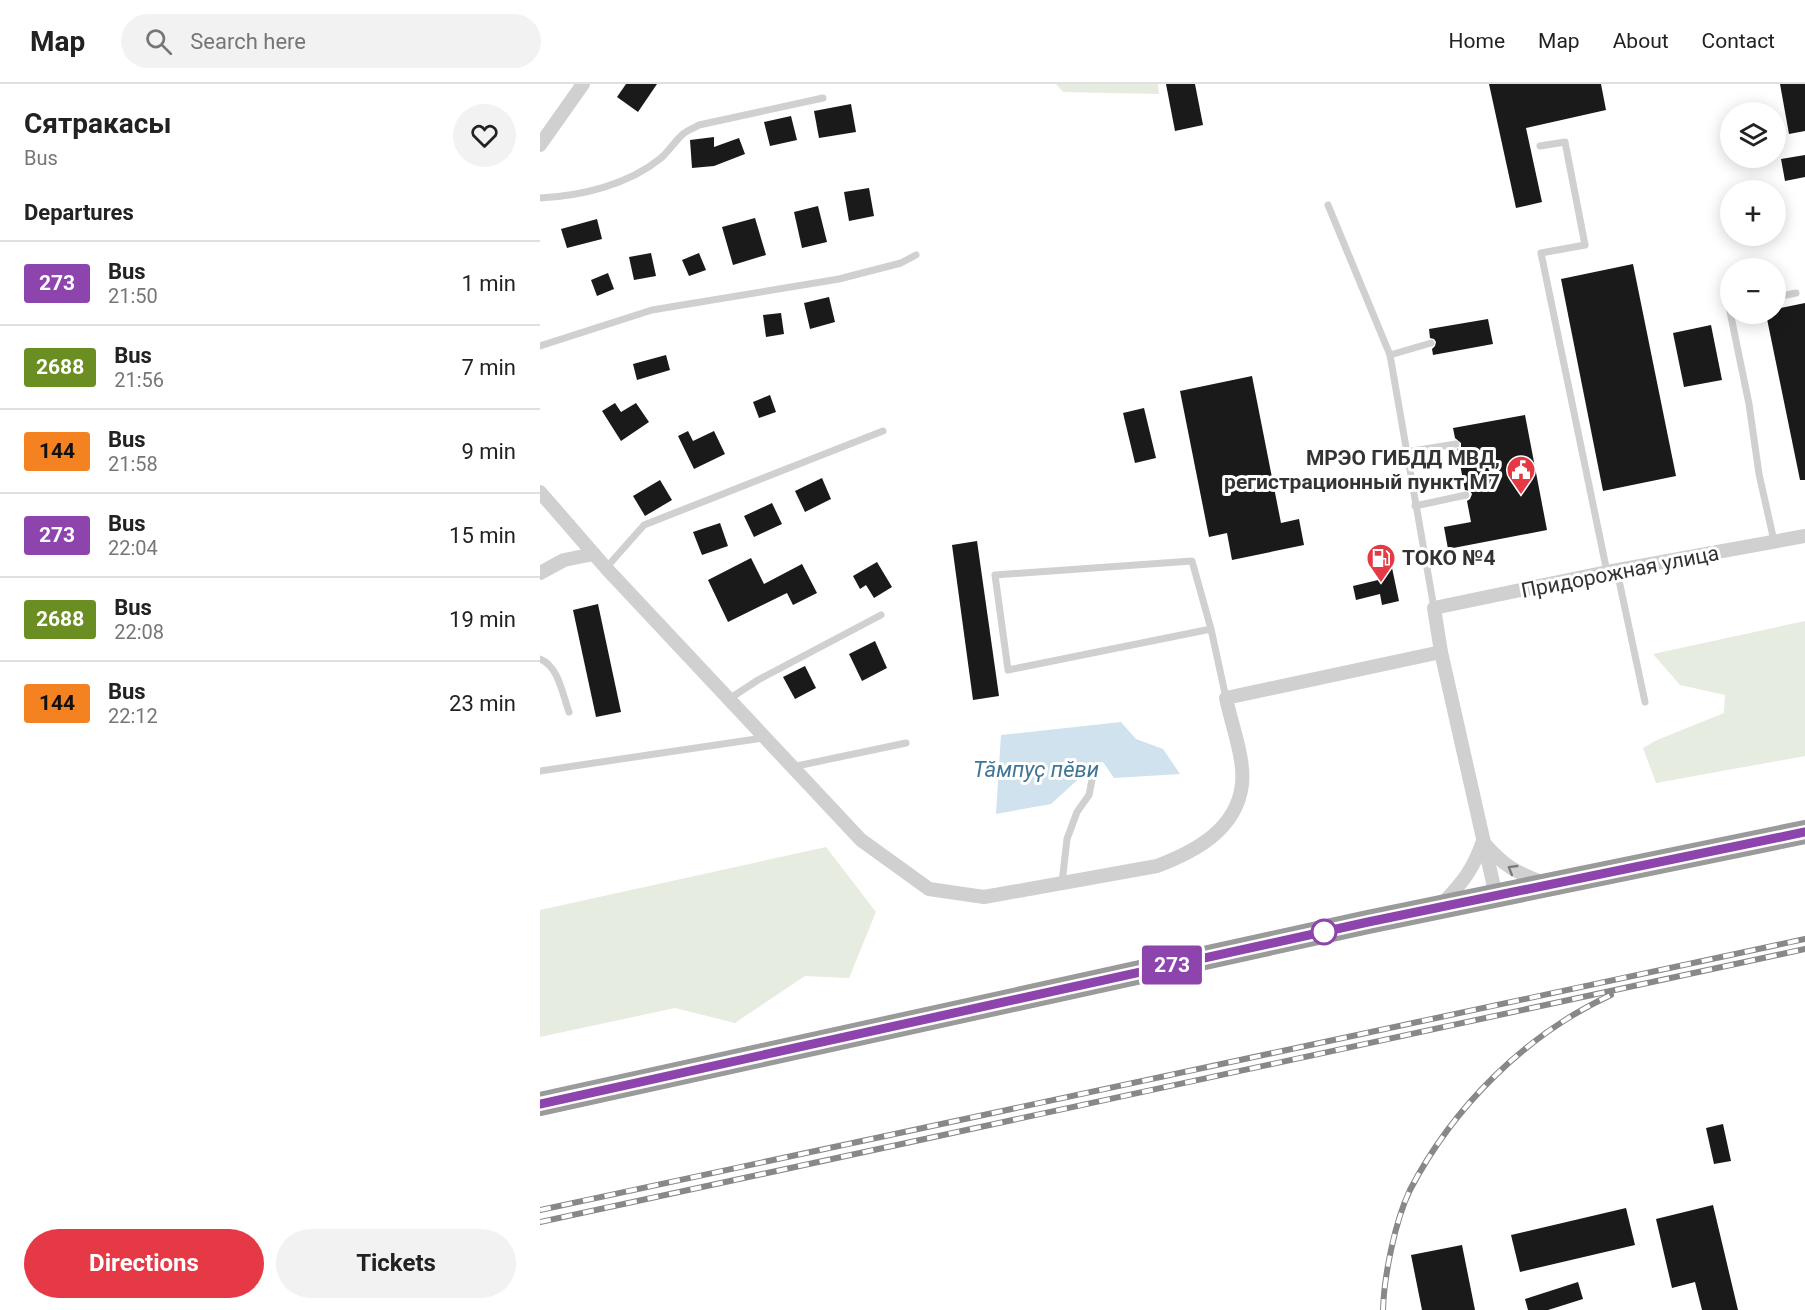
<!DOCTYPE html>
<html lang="en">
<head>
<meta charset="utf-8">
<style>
  :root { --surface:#fff; --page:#f2f2f2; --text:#222; --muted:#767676; --line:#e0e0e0; --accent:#e63946 }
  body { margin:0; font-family:Roboto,sans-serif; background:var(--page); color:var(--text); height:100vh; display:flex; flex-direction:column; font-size:22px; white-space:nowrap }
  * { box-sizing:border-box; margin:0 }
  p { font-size:20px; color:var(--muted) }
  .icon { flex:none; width:33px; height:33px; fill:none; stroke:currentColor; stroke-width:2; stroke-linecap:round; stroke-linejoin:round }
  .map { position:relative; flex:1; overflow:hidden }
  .panel { display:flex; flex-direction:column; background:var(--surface); width:540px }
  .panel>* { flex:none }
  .badge { padding:0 12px; border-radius:4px; font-size:21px; line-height:39px }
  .tools { position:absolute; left:1180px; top:18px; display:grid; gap:12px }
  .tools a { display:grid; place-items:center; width:66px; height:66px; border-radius:50%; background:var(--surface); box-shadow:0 3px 15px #0003; font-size:30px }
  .map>.badge { position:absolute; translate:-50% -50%; box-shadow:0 0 0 3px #fff }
  h2 { padding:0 24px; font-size:22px; line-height:54px }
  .round { display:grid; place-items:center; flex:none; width:63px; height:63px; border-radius:32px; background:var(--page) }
  .overview { display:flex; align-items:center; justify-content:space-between; height:102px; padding:0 24px }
  h1 { font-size:28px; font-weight:700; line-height:45px }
  .action { display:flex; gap:12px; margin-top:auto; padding:12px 24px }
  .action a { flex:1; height:69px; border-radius:36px; background:var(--accent); color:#fff; font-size:24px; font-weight:700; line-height:69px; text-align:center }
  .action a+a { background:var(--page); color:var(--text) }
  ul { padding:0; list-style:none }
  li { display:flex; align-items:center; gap:18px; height:84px; padding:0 24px; border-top:2px solid var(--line) }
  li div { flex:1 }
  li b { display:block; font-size:22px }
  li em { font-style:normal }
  li .badge { min-width:66px; font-weight:700; text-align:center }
  header { display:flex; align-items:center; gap:36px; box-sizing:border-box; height:84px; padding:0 30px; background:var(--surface); border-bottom:2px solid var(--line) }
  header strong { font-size:28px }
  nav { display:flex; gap:33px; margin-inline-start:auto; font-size:21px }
  .search { width:420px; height:54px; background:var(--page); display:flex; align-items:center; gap:15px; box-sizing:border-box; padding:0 21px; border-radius:33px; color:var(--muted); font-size:22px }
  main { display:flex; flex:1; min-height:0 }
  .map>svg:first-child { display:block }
  .green { fill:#e6ecdf }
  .water { fill:#cfe2ee }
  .building { fill:#1a1a1a }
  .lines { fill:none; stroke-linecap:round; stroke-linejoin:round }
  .lane { stroke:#d0d0d0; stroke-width:7 }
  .street { stroke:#d0d0d0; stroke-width:14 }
  .highway { stroke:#9a9a9a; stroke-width:24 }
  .rail-casing { stroke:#888; stroke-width:6 }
  .rail { stroke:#fff; stroke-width:4; stroke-dasharray:11; stroke-linecap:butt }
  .oneway { stroke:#7a7a7a }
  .line-casing { stroke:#fff; stroke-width:14 }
  .line { stroke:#8e44ad; stroke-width:9 }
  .stop-dot { fill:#fff; stroke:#8e44ad; stroke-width:3 }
  .labels { text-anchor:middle; stroke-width:6; stroke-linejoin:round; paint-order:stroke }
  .poi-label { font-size:21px; font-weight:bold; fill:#333; stroke:#fff; text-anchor:end }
  .street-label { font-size:21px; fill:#333; stroke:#fff }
  .water-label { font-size:22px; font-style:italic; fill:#3f7597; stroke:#fff }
</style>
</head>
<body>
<header>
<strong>Map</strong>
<div class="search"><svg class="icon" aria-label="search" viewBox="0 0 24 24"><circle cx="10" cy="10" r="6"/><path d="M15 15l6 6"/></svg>Search here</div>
<nav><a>Home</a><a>Map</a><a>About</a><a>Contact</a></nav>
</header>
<main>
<section class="panel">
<div class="overview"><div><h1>Сятракасы</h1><p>Bus</p></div><a class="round"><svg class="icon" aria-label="heart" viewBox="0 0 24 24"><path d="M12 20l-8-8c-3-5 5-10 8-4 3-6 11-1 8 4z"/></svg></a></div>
<h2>Departures</h2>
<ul>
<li><span class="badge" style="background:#8e44ad;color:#fff">273</span><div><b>Bus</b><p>21:50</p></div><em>1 min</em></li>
<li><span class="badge" style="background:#6b8e23;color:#fff">2688</span><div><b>Bus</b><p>21:56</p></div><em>7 min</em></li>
<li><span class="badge" style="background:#f58220;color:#111">144</span><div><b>Bus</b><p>21:58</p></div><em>9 min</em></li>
<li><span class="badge" style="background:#8e44ad;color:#fff">273</span><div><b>Bus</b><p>22:04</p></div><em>15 min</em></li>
<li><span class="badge" style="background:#6b8e23;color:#fff">2688</span><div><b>Bus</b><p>22:08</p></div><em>19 min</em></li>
<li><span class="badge" style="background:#f58220;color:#111">144</span><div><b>Bus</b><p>22:12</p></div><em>23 min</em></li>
</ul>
<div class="action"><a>Directions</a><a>Tickets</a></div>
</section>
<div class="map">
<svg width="1265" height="1226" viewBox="0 0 1265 1226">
  <rect width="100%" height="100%" fill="#fff"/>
  <g class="green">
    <path d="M516 0H618L619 10 523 8Z"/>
    <path d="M1265 537V672L1116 699 1103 664 1117 656 1184 629 1185 611 1140 601 1113 570Z"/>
    <path d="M286 763 336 828 309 894 265 892 195 939 135 924 0 953V826Z"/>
  </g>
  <path class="water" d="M581 638 596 655 623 665 640 690 574 694 563 678 555 680 511 720 456 730 461 651Z"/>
  <g class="building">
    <path d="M86 0H117L98 28 77 13Z"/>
    <path d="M626 0H655L663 41 635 47Z"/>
    <path d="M949 0H1061L1066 26 986 44 1002 118 976 124Z"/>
    <path d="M1240 0H1265V47L1249 50Z"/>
    <path d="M311 20 316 48 279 54 274 27Z"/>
    <path d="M251 32 257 56 230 62 224 38Z"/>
    <path d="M174 53V63L199 54 205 70 174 82 152 84 150 56Z"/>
    <path d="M1265 71V93L1245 97 1241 75Z"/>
    <path d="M329 104 334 132 309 137 304 108Z"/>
    <path d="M278 122 287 158 262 164 254 128Z"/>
    <path d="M215 134 226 171 193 181 182 143Z"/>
    <path d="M57 135 62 155 27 164 21 145Z"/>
    <path d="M111 169 116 192 94 196 89 173Z"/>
    <path d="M159 169 166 186 149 192 142 176Z"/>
    <path d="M1093 180 1136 392 1063 407 1021 195Z"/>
    <path d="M68 189 74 205 57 212 51 196Z"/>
    <path d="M289 213 295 238 270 245 264 219Z"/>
    <path d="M1265 219V396H1260L1226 230H1236V225Z"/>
    <path d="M241 229 244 250 226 253 223 231Z"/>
    <path d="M948 235 953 260 893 271 892 265 895 262 896 258 894 255 890 254 889 245Z"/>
    <path d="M1171 241 1182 296 1144 303 1133 249Z"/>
    <path d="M126 271 130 286 97 296 93 280Z"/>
    <path d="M712 292 741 439 759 435 764 461 692 476 687 449 669 453 640 307Z"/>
    <path d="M230 311 236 328 219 334 213 318Z"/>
    <path d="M75 319 81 328 96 319 109 338 81 357 62 327Z"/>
    <path d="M604 324 616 374 595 379 583 329Z"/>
    <path d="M985 331 1007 446 908 465 904 443 931 438 927 417 930 415 932 410 930 407 925 406 917 365 921 363V359L915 354 913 344Z"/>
    <path d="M148 347 153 357 174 347 185 370 154 385 138 352Z"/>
    <path d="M282 394 291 415 265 428 255 407Z"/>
    <path d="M120 396 132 416 105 432 93 412Z"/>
    <path d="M232 419 242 440 214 453 204 432Z"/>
    <path d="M180 439 188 462 162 471 153 448Z"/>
    <path d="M437 457 459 612 433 616 412 461Z"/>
    <path d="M211 474 224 500 262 480 277 509 253 521 247 509 188 538 168 496Z"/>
    <path d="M337 478 352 503 334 514 326 501 320 505 313 492Z"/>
    <path d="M851 479 859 517 842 521 840 510 816 516 813 502 838 496 836 482Z"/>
    <path d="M58 520 81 628 56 633 33 526Z"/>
    <path d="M335 557 347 584 322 597 309 570Z"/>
    <path d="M265 582 276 604 255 615 243 593Z"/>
    <path d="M1183 1040 1191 1077 1174 1080 1166 1044Z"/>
    <path d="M1173 1121 1198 1226H1162L1155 1198 1132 1204 1116 1135Z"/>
    <path d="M1086 1124 1095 1161 980 1188 971 1151Z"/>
    <path d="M922 1161 935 1226H882L871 1171Z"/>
    <path d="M1038 1198 1043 1215 1008 1226H988L985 1215Z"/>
  </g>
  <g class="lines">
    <g class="lane">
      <path d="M1000 62 1025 58 1045 161 1001 169 1067 488"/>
      <path d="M0 114C41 112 88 101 121 74 129 67 135 57 143 50 148 46 154 44 159 41L283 14"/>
      <path d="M788 121 850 271 894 524"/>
      <path d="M1236 213 1256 209"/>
      <path d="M1191 223H1189L1209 320 1219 390 1234 457"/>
      <path d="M0 262 112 226 299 195 361 179 376 171"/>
      <path d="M850 271 891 259"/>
      <path d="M866 368 916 360"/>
      <path d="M875 422 926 411"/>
      <path d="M66 484 104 441 343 347"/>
      <path d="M1077 487 1105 618"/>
      <path d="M671 545 468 586 455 491 652 477 671 545 686 614"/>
      <path d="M0 575C19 583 22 609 29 628"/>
      <path d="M189 615 218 596 341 531"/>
      <path d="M252 683 366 659"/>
      <path d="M0 687 223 654"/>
      <path d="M522 799 527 755 537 728 549 711 553 691"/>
    </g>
    <g class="street">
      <path d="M0 61 43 0"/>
      <path d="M0 408 66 484 321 756 389 805 444 813 617 782C654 768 697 746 702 700 705 675 691 639 686 614L901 568"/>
      <path d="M0 489 24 476 54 470"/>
      <path d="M944 759C964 782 975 788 1004 799"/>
      <path d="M956 812 901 568 894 524 1067 488 1265 452"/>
      <path d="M902 820C923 798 933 786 943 757"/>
    </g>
    <path class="highway" d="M0 1020 828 838 1265 748"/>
    <g class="rail-casing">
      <g id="rail">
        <path d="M0 1126 1265 855"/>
        <path d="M0 1138 1265 865"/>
        <path d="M843 1226C844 1192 855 1137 870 1106 913 1023 986 950 1071 911"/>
      </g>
    </g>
    <use href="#rail" class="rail"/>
  </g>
  <defs><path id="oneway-chevron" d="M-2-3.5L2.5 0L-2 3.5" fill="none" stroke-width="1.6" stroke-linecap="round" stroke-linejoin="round" transform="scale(1.5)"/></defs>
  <use class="oneway" href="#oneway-chevron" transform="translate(972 785) rotate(-149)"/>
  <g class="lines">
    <g class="line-casing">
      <path id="line" d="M0 1020 828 838 1265 748"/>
    </g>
    <use href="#line" class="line"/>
  </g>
  <defs>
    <g id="civic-pin" transform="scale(1.5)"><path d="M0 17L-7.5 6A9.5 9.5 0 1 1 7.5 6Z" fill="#e63946" stroke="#fff"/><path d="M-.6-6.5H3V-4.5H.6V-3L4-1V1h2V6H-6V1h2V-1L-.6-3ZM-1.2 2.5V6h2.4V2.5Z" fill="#fff"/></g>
    <g id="fuel-pin" transform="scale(1.5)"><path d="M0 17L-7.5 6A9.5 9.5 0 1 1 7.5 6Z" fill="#e63946" stroke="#fff"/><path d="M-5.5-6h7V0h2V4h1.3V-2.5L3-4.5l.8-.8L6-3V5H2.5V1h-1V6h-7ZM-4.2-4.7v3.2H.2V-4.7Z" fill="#fff"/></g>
  </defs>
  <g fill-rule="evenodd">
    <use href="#civic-pin" x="981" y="386"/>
    <use href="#fuel-pin" x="841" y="474"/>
  </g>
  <circle class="stop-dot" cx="784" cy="848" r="12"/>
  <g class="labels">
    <g class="poi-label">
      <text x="960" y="381">МРЭО ГИБДД МВД,<tspan x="960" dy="24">регистрационный пункт М7</tspan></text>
      <text x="862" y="481" text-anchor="start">ТОКО №4</text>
    </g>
    <g class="street-label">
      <text transform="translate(1080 488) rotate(-11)" y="7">Придорожная улица</text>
    </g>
    <g class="water-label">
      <text x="496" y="693">Тӑмпуҫ пӗви</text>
    </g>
  </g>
</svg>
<div class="tools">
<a><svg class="icon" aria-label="layers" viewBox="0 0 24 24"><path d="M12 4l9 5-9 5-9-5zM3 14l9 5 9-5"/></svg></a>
<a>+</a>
<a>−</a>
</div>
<b class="badge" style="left:632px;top:881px;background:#8e44ad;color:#fff">273</b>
</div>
</main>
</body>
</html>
